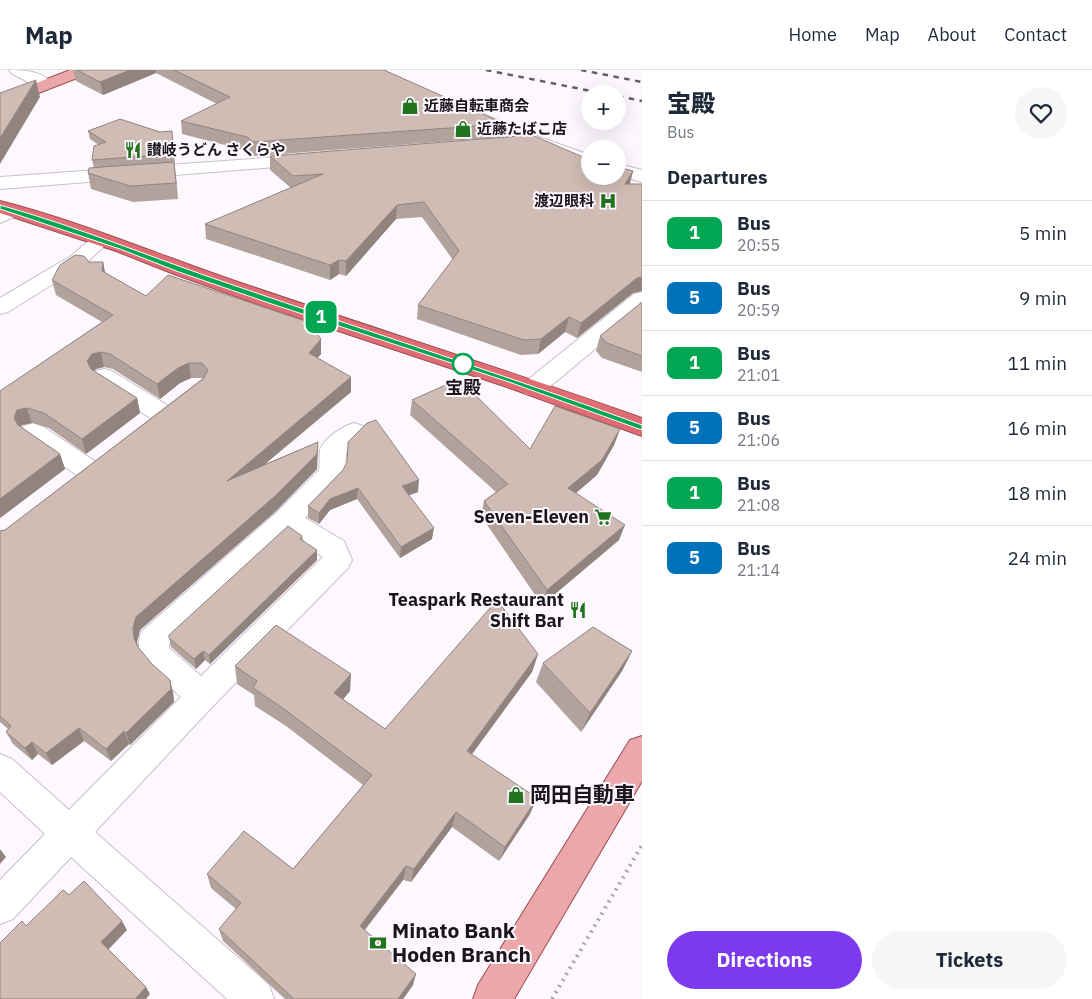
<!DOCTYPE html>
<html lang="en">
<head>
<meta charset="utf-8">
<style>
  :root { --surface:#fff; --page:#f6f6f7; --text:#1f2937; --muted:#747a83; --line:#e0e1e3; --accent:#7c3aed }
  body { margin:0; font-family:"IBM Plex Sans","Noto Sans JP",sans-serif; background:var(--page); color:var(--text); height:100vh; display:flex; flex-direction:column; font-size:19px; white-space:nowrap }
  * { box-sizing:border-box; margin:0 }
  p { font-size:16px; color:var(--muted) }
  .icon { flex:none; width:28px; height:28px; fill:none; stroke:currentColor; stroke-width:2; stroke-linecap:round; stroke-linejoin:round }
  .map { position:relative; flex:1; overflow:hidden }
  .drawer { display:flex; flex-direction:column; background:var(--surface); width:450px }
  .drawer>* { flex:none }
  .badge { padding:0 10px; border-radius:8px; font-size:18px; line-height:32px }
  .controls { position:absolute; left:581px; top:15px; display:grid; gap:10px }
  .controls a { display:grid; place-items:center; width:45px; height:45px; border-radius:50%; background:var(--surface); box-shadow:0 5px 20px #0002; font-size:25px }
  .map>.badge { position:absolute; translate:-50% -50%; box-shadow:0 0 0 2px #fff }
  h2 { padding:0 25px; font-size:19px; line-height:45px }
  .round { display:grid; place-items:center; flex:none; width:52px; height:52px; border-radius:26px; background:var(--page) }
  .overview { display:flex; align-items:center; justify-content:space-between; height:85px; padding:0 25px }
  h1 { font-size:24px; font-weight:800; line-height:38px }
  .button { display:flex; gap:10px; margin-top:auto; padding:10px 25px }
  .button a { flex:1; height:58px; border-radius:30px; background:var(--accent); color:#fff; font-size:20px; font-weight:800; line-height:58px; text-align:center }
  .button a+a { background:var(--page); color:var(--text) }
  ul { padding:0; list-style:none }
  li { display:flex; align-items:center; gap:15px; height:65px; padding:0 25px; border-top:1px solid var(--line) }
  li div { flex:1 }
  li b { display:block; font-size:19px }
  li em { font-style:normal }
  li .badge { min-width:55px; font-weight:700; text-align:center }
  header { display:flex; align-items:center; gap:30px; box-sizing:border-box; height:70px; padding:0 25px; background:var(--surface); border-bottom:1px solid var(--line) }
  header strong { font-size:24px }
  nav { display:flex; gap:28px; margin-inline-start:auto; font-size:18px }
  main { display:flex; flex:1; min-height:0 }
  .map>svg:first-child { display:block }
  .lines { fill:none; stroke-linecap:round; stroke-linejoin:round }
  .minor-casing { stroke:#c9becd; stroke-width:2 }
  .major-casing { stroke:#9a4e54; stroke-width:2 }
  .highway-casing { stroke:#9a4e54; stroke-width:2 }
  .path { stroke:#a9a5aa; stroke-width:4; stroke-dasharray:2 5; stroke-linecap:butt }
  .minor { fill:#fff; fill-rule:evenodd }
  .major { fill:#eca7ab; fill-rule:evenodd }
  .highway { fill:#df6d73; fill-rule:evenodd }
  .rail { stroke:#625e63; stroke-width:2.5; stroke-dasharray:5.5 5.5; stroke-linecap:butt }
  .wall { fill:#b2a29c }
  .shaded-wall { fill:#91847f }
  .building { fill:#cfbcb5; stroke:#91847f }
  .line { fill:#00a651; stroke:#fff }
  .stop-dot { fill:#fff; stroke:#00a651; stroke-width:2.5 }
  .labels { text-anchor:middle; stroke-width:4; stroke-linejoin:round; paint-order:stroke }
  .far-poi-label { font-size:15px; font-weight:bold; fill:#19151a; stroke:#fcf8fe; text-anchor:start }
  .stop-label { font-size:18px; font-weight:bold; fill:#19151a; stroke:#fcf8fe }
  .poi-label { font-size:18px; font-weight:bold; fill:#19151a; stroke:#fcf8fe; text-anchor:end }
  .near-poi-label { font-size:21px; font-weight:bold; fill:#19151a; stroke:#fcf8fe; text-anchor:start }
</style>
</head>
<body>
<header>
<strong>Map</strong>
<nav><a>Home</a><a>Map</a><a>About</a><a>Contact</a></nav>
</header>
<main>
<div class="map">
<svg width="642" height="929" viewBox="0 0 642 929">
  <rect width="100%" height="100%" fill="#fcf8fe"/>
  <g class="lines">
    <g class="minor-casing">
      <g id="minor">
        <path d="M9 0C24 0 44 1 53 15L51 18H39L11 3Z"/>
        <path d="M471 39 539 67 590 85V96L527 75 465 48 462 44 465 40Z"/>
        <path d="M308 85 314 86 317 90 314 94 0 119V107Z"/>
        <path d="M618 94 642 100V112L618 105Z"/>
        <path d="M12 135 19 137 22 141 19 145 0 153V139Z"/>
        <path d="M101 164 108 166 111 170 85 194 8 242 0 244V228L71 186 94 166Z"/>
        <path d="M642 222V240L541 324 533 326 525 324 521 318 525 312 634 224Z"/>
        <path d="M104 299 112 301 170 337 173 343 170 349 161 351 152 349 96 313 92 307 96 301Z"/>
        <path d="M33 353 42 356 96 392 100 399 96 406 87 408 78 406 24 368 21 362 24 356Z"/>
        <path d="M354 353 363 356 366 362 363 368 346 383 345 403 341 410 305 448 344 471 352 490 348 498 213 636 95 762 269 915 274 929H227L71 787 13 849 0 854V810L45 764 0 722V684L12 689 69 740 181 627C162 609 128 590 142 561L276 443 319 400C320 394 319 386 320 380 324 368 343 356 354 353ZM288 464 323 487 201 606 169 578V574Z"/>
      </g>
    </g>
    <g class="major-casing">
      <g id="major">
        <path d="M70 0H92L90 3 0 38V27Z"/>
        <path d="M642 666V711L514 929H473L478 915 630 670Z"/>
      </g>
    </g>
    <g class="highway-casing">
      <path id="highway" d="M0 131C83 152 163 187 244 214 376 259 510 301 642 348V366L504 316 263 236 174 204 116 181 0 143Z"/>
    </g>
    <path class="path" d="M552 929 642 775"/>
    <use href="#minor" class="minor"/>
    <use href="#major" class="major"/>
    <use href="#highway" class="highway"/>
    <g class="rail">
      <path d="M486 0 606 24"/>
      <path d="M581 0 642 12"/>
      <path d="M618 26 642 31"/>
    </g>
  </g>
  <g class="wall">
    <path d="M73 0H384L505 54 503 67 254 86 248 81 182 64 181 51 217 34 156 3 103 25 76 11Z"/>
    <path d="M88 61 173 69 175 92H174L178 129 133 132 91 119 88 103 94 98 92 90 99 75 90 69Z"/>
    <path d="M270 86 583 87 633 101 630 114H642V221L633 223 577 268 565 262 538 284 521 285 417 249 418 235 453 190 422 147 396 149 346 206 339 204 330 210 206 169 205 154 291 118 270 100Z"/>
    <path d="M89 192H103L105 203 146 226 321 284 317 288 351 307V322L265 394 318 372 317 399 275 442 140 560 137 572 138 577 173 622 174 632 130 675 129 674 111 691 84 671 52 695 38 684 32 690 13 674 6 662 8 659 0 652V461L5 460 203 308H191L180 313 160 329 113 299 104 297 96 299 94 301 137 328 140 343 86 384 49 358 32 353 22 355 21 357 60 384 65 399 0 448V321L102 252 56 225 52 210Z"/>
    <path d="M642 232V302L602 288 596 281 600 266Z"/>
    <path d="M412 330 530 379 620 359 614 375 597 405 576 423 619 470 542 535 481 446 484 431 496 422 410 345Z"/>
    <path d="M343 400 418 422 409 425 432 469 400 488 357 429 330 440 319 454 308 448V436Z"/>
    <path d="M302 466 303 470 317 490 210 594 205 590 196 599 171 577 169 568Z"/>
    <path d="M632 581 622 601 581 662 536 612 543 593Z"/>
    <path d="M538 584 532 602 471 684 530 744 499 791 452 757 411 812 403 810 365 860 413 915 403 929H285L223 871 219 859 236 839 211 818 207 804 293 799 363 715 286 656 255 636 254 625 237 614 235 596 350 621 343 629 385 659Z"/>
  </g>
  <g class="shaded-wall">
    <path d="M130 0H156V3L103 25 100 12Z"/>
    <path d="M36 10 40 27 0 94V68Z"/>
    <path d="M174 92 176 107 178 129 176 113Z"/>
    <path d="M633 101 629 115 625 114Z"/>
    <path d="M397 135 396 149 346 206V191Z"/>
    <path d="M339 190V204L330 210V195Z"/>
    <path d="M103 192 106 207 102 201Z"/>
    <path d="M642 207V221L633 223 577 268 581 253 637 208Z"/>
    <path d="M569 247 565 262 538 284 541 269Z"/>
    <path d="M321 269V284L309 298V283Z"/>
    <path d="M101 282 104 297 96 299 90 306 87 291 92 284Z"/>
    <path d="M189 293 191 308 180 313 160 329 157 314 178 298Z"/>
    <path d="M351 307V322L228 425 227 411Z"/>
    <path d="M137 328 140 343 86 384 82 369Z"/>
    <path d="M27 338 32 353 22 355 19 363 14 348 17 340Z"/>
    <path d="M620 359 614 375 597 405 563 434 568 418Z"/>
    <path d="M318 372 317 399 275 442 140 560 137 572 138 582 134 568 133 558 136 547Z"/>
    <path d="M60 384 65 399 0 448V429Z"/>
    <path d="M419 410 418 422 401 428 402 416Z"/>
    <path d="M358 418 357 429 330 440 319 454V443L330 429Z"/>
    <path d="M625 455 619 470 542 535 547 520Z"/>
    <path d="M434 458 432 469 400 488 401 477Z"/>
    <path d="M317 480V490L210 594 209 585Z"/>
    <path d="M203 581 205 590 196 599 194 589Z"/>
    <path d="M632 581 622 601 581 662 590 643Z"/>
    <path d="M538 584 532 602 462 698 467 681Z"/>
    <path d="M351 604 350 621 334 640V623Z"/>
    <path d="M170 610 173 622 174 632 130 675 126 663Z"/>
    <path d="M79 658 84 671 52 695 46 683Z"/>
    <path d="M124 661 129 674 111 691 106 679Z"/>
    <path d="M32 672 38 684 32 690 25 678Z"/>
    <path d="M537 728 530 744 499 791 505 777Z"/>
    <path d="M456 742 452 757 411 812 414 799Z"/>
    <path d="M0 779 6 787 0 794Z"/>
    <path d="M406 796 403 810 358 868 360 856Z"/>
    <path d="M122 851 127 860 107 881 101 872Z"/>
    <path d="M416 904 413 915 403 929H398Z"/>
    <path d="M146 917 150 924 146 929H136V928Z"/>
  </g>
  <g class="building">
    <path d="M77 0H130L100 12Z"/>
    <path d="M174 0H384L505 54 253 72 247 67 181 51 230 27Z"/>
    <path d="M36 10 0 68V23Z"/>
    <path d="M120 49 160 62 172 61 174 84 92 90 94 76 106 72 88 61Z"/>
    <path d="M532 65 583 87 590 89V106H618V97L633 101 625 114H642V207L637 208 581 253 569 247 541 269 524 270 418 235 459 181 424 132 397 135 346 191 339 190 330 195 205 154 323 104 293 106 270 86Z"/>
    <path d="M174 92 176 113 130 116 88 103 89 98Z"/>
    <path d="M75 185 84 186 89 192H103L102 201 146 226 168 205 308 252 321 269 309 283 351 307 227 411 318 372 317 384 274 427 136 547 133 558 134 568 138 577 152 594 170 610 171 619 126 663 124 661 106 679 79 658 46 683 32 672 25 678 6 662 11 656 0 646V461L5 460 203 309 208 300 202 293H189L178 298 157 314 110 284 101 282 92 284 87 291 91 299 137 328 82 369 44 343 27 338 17 340 14 348 18 355 60 384 0 429V321L113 245 52 210 60 195Z"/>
    <path d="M642 232V286L607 273 600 266Z"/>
    <path d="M459 309 530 379 555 336 620 359 602 390 568 418 625 455 547 520 484 431 508 414 412 330Z"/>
    <path d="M376 350 419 410 402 416 434 458 401 477 358 418 330 429 319 443 308 436 343 400 347 392 348 372 367 353Z"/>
    <path d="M288 456 302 466 300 469 317 480 209 585 203 581 194 589 169 568V565Z"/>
    <path d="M497 530 538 584 467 681 537 728 505 777 456 742 414 799 406 796 360 856 416 904 398 929H294L219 859 241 833 207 804 244 761 293 799 372 705 284 639 253 618 257 611 235 596 276 555 351 604 334 623 385 659Z"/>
    <path d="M593 557 632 581 590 643 543 593Z"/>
    <path d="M84 811 122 851 101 872 146 917 136 928 137 929H0V873L22 851 26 856 63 820 69 825Z"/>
  </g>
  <path class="line" d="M0 135C79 157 155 189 233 215 370 262 508 306 642 355V360L639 359 509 312 269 233 179 202 120 179 0 139Z"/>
  <defs>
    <g id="shop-bare" transform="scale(1.35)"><path d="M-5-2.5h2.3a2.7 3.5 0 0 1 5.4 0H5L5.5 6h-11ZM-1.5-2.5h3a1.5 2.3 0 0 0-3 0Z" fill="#21741d" stroke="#fcf8fe" stroke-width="2.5" paint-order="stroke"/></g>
    <g id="restaurant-bare" transform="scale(1.35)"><path d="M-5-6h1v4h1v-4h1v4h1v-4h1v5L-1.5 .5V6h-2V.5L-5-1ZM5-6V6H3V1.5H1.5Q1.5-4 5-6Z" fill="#21741d" stroke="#fcf8fe" stroke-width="2.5" paint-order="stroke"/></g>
    <g id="hospital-bare" transform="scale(1.35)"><path d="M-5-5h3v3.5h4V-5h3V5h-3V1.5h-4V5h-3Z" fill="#21741d" stroke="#fcf8fe" stroke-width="2.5" paint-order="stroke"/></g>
    <g id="supermarket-bare" transform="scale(1.35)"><path d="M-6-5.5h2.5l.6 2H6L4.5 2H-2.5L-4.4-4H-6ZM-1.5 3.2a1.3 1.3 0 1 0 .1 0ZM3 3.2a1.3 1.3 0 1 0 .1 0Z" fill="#21741d" stroke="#fcf8fe" stroke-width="2.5" paint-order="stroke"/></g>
    <g id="bank-bare" transform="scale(1.35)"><path d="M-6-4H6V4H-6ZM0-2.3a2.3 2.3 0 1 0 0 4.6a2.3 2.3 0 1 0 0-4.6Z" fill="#21741d" stroke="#fcf8fe" stroke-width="2.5" paint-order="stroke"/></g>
  </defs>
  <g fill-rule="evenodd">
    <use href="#shop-bare" x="410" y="36"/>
    <use href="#shop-bare" x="463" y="59"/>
    <use href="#restaurant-bare" x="133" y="80"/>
    <use href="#hospital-bare" x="608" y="131"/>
    <use href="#supermarket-bare" x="603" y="447"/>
    <use href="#restaurant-bare" x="578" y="540"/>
    <use href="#shop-bare" x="516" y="725"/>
    <use href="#bank-bare" x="378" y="873"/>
  </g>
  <circle class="stop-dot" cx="463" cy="294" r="10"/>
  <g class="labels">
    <g class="far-poi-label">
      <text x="424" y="41">近藤自転車商会</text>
      <text x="477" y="64">近藤たばこ店</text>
      <text x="147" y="85">讃岐うどん さくらや</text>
      <text x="594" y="136" text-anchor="end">渡辺眼科</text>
    </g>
    <g class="stop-label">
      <text x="463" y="324">宝殿</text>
    </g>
    <g class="poi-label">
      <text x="589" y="453">Seven-Eleven</text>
      <text x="564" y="536">Teaspark Restaurant<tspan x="564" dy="21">Shift Bar</tspan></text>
    </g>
    <g class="near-poi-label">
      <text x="530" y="732">岡田自動車</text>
      <text x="392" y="868">Minato Bank<tspan x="392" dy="24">Hoden Branch</tspan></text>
    </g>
  </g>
</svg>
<div class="controls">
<a>+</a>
<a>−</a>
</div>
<b class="badge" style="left:321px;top:247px;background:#00a651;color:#fff">1</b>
</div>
<section class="drawer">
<div class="overview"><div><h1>宝殿</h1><p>Bus</p></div><a class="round"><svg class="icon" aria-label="heart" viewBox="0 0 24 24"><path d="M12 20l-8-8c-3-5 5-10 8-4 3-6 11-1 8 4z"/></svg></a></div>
<h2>Departures</h2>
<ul>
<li><span class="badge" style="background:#00a651;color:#fff">1</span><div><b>Bus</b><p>20:55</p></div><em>5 min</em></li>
<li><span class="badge" style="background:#0072bc;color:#fff">5</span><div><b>Bus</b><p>20:59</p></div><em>9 min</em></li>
<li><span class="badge" style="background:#00a651;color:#fff">1</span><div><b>Bus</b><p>21:01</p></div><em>11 min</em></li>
<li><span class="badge" style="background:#0072bc;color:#fff">5</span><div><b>Bus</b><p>21:06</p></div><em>16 min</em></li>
<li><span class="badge" style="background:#00a651;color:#fff">1</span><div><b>Bus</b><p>21:08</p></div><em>18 min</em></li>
<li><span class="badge" style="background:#0072bc;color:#fff">5</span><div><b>Bus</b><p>21:14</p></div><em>24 min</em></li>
</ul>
<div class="button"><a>Directions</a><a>Tickets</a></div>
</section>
</main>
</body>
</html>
